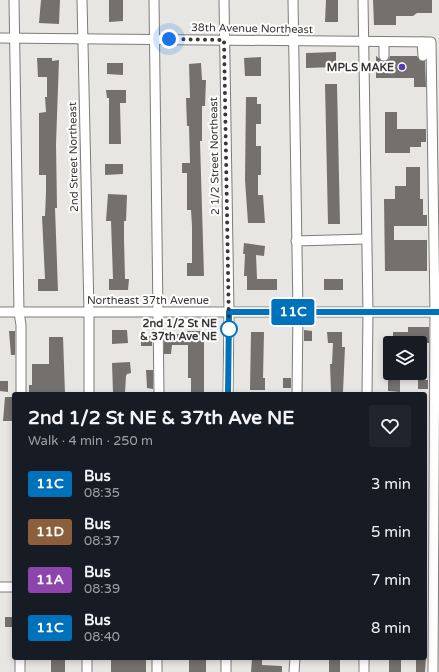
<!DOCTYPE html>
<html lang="en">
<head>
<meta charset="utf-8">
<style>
  :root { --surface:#171b24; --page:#20242c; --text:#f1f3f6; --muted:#9ea1a6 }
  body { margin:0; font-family:"Varela Round",sans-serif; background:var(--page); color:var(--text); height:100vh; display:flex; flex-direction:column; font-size:15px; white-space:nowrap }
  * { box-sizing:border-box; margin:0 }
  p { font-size:13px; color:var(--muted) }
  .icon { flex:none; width:22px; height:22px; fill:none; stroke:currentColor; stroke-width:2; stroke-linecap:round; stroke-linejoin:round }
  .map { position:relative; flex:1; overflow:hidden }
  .details { position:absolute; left:12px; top:392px; width:415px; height:268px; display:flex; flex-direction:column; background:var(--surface); border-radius:4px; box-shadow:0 2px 6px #0003 }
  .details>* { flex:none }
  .badge { padding:0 8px; border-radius:3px; font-size:14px; line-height:26px }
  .tools { position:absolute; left:383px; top:336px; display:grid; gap:8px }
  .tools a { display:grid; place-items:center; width:44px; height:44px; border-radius:4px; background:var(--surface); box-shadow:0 2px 6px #0003; font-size:20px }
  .you { position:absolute; width:20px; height:20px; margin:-10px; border:3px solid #fff; border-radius:50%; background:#1a73e8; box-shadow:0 0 0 6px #1a73e833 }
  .map>.badge { position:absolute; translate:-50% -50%; box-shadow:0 0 0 2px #fff }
  .round { display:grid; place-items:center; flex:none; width:42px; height:42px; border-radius:4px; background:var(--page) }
  .head { display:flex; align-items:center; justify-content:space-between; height:68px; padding:0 16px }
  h1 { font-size:19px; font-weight:700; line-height:30px }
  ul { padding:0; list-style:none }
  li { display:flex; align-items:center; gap:12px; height:48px; padding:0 16px }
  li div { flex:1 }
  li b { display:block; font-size:15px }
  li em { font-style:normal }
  li .badge { min-width:44px; font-weight:700; text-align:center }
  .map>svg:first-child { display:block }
  .building { fill:#73706d }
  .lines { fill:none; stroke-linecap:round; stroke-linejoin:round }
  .minor-casing { stroke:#7e7c79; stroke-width:11 }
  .minor { stroke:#fff; stroke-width:9 }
  .line-casing { stroke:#fff; stroke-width:9 }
  .line { stroke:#0072bc; stroke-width:6 }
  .walk { stroke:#383736; stroke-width:4; stroke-dasharray:0 7.2 }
  .poi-dot { fill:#563bb3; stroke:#fff; stroke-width:1.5 }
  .stop-dot { fill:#fff; stroke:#0072bc; stroke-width:2 }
  .labels { text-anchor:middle; stroke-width:4; stroke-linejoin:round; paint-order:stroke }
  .street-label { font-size:11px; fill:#383736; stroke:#fff }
  .poi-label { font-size:11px; font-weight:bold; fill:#383736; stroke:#fff; text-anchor:end }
  .stop-label { font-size:11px; font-weight:bold; fill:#383736; stroke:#fff; text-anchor:end }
</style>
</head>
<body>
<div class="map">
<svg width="439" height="672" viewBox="0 0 439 672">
  <rect width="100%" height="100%" fill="#e8e6e2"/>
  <g class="building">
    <path d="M41 0H60L59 24 39 23Z"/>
    <path d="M109 0H123V21L109 22Z"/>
    <path d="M326 0H338V22H325Z"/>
    <path d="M373 0H432V13H417L413 16H396V25H374Z"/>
    <path d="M336 52V67L306 68V53Z"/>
    <path d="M376 56 384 62 389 59 390 56H417L420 61H425L426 87H414V78H376Z"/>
    <path d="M261 57V76H245L244 58Z"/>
    <path d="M37 58H52V61L59 60 56 144 57 208H55L58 291H38V279H45L42 216H45L46 192V175H39V113L46 112 45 97H47V77H38Z"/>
    <path d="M107 63H123V75L107 74Z"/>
    <path d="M201 63 202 80H206L205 106H202V141H200L204 276H187V263H192V226L191 210H187V173H182V163H190L189 126H187L186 98H190L189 64Z"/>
    <path d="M325 84H337L340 224H328Z"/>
    <path d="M106 90H126V103H120L121 144H109V98H107Z"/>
    <path d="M246 97H257V104H261V124H256V146H261V175H258V195H263L265 223H248L245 180Z"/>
    <path d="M385 112H397V129H426V142H421V147H410V153H385Z"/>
    <path d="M105 164H123V174L105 175Z"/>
    <path d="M406 167H420V199H423V215H427V226H394V240H427V271H385L384 199H395V186H406Z"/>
    <path d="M108 194 127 195 126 221H124V239L125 279H129L128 290H109V279H113L111 221H106Z"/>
    <path d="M244 243 265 246 264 256 256 255 257 279H277V290H247V276H244L245 254H243Z"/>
    <rect x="324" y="279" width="19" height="11"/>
    <path d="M408 327H429V343H393V332H408Z"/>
    <path d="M112 330H127L128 343 112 344Z"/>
    <path d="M304 330 312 331V341H304Z"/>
    <path d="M9 331H15V355H11Z"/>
    <path d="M187 331H204V394H191V378H188V345H172L171 354H164V334H187Z"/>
    <path d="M251 332H264L263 378H265V390H250Z"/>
    <path d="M327 332H342V347H345L343 392H331L330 364H332L333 343H328Z"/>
    <path d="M152 336V346H141V337Z"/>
    <path d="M49 337H63L65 394H29V385H32V364H49Z"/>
    <path d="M130 362 131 373 127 374 126 376 125 393H113L112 363Z"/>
    <path d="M146 370H153V389L147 388Z"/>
    <rect x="283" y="378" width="8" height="10"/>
    <path d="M388 379H400V392L388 391Z"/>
    <rect x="418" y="380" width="10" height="9"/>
    <path d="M0 381H8V392L0 391Z"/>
    <path d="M5 397H13V421H3Z"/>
    <rect x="5" y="617" width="8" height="10"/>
    <rect x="51" y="658" width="14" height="14"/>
    <rect x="111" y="658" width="35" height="14"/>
    <rect x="189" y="658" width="17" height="14"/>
    <path d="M252 658H262V665L282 666V672H251Z"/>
    <rect x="329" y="658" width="11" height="14"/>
    <rect x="389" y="658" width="12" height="14"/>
    <path d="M416 658H426L425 672H416Z"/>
  </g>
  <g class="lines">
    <g class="minor-casing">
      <g id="minor">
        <path d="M14 0 19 312 21 325V394"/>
        <path d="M82 0 89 312V394"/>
        <path d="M154 0 159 394"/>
        <path d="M224 0 229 312 228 394"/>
        <path d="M293 0 298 312 297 394"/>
        <path d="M363 0 368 312 367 394"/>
        <path d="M0 38 431 42 435 312 433 672"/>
        <path d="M384 42V56"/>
        <path d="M422 42 423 56"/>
        <path d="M296 241 366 239"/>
        <path d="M0 312H439"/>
        <path d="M0 587H14"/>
        <path d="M20 672V658"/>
        <path d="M87 672V658"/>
        <path d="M157 672V658"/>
        <path d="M226 672V658"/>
        <path d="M294 672 295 658"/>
        <path d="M364 672V658"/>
      </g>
    </g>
    <use href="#minor" class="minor"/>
  </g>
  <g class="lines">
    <g class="line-casing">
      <path id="line" d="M228 394 229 312H439"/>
    </g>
    <use href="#line" class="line"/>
    <path class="walk" d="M169 39 224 40 229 329"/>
  </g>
  <circle class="poi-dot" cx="402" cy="67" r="4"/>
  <circle class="stop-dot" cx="229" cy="329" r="8"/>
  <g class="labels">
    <g class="street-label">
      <text transform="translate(252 28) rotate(1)" y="4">38th Avenue Northeast</text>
      <text transform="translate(214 156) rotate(-91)" y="4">2 1/2 Street Northeast</text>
      <text transform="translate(73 157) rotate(-91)" y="4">2nd Street Northeast</text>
      <text x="148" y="304">Northeast 37th Avenue</text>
    </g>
    <g class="poi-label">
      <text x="394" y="71">MPLS MAKE</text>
    </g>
    <g class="stop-label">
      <text x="217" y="327">2nd 1/2 St NE<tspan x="217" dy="13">&amp; 37th Ave NE</tspan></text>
    </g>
  </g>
</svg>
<div class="tools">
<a><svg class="icon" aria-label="layers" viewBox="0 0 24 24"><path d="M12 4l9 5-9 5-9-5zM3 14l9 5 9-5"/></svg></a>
</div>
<div class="you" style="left:169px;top:39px"></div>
<b class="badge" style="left:293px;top:312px;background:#0072bc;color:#fff">11C</b>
<section class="details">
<div class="head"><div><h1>2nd 1/2 St NE &amp; 37th Ave NE</h1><p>Walk · 4 min · 250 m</p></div><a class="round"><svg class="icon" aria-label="heart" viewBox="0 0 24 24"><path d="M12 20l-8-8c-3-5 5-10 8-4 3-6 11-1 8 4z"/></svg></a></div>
<ul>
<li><span class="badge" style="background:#0072bc;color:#fff">11C</span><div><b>Bus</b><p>08:35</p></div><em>3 min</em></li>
<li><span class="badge" style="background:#8b5e3c;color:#fff">11D</span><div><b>Bus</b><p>08:37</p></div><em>5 min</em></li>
<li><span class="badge" style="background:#8e44ad;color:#fff">11A</span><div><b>Bus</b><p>08:39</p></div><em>7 min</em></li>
<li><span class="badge" style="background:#0072bc;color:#fff">11C</span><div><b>Bus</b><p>08:40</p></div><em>8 min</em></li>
</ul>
</section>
</div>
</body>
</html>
